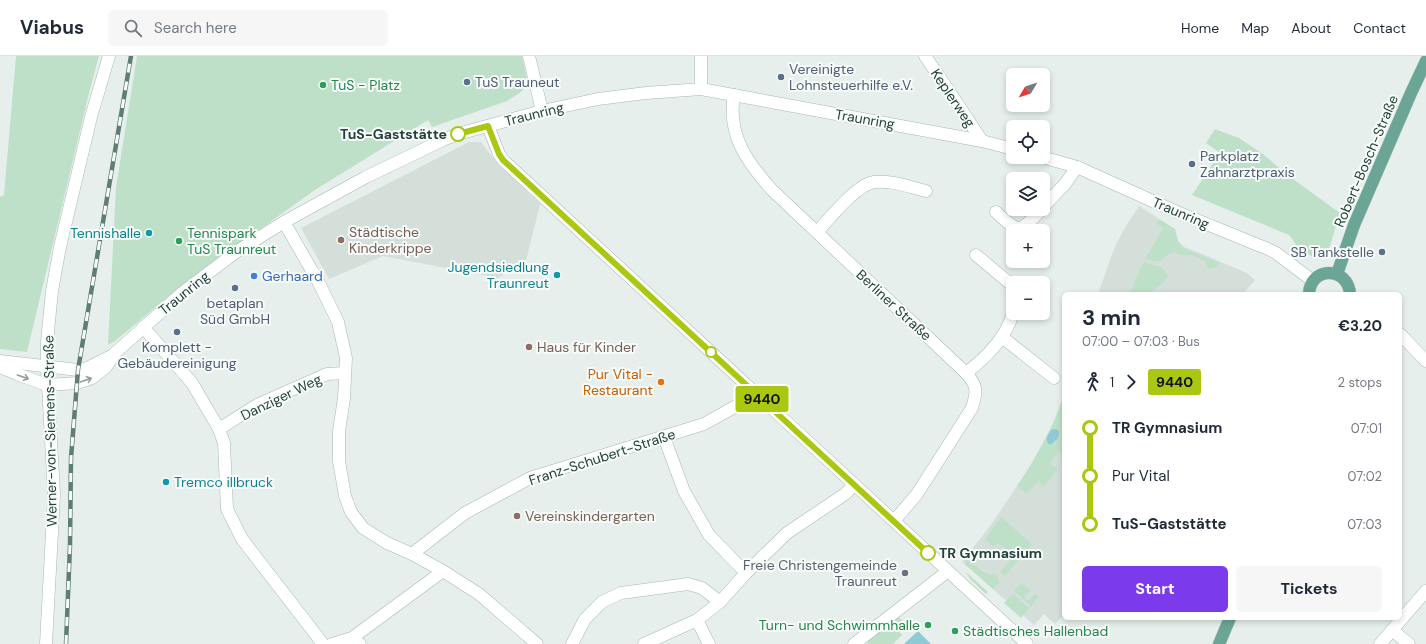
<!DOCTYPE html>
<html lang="en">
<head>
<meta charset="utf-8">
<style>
  :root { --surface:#fff; --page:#f6f6f7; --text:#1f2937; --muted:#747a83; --line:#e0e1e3; --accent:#7c3aed }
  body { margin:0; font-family:"DM Sans",sans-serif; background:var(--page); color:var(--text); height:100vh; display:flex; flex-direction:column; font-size:15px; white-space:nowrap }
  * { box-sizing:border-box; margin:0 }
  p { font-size:13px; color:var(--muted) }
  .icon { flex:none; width:22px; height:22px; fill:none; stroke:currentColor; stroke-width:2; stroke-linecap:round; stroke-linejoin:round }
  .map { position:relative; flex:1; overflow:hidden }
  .side { position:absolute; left:1062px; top:236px; width:340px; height:328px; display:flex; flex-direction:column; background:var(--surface); border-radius:6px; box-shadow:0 2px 6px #0003 }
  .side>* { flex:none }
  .badge { padding:0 8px; border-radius:3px; font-size:14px; line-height:26px }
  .needle { width:26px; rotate:231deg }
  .controls { position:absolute; left:1006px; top:12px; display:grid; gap:8px }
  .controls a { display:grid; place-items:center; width:44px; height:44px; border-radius:6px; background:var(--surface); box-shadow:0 2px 6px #0003; font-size:20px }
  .map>.badge { position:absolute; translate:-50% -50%; box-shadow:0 0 0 2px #fff }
  .legs { display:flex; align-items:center; gap:6px; height:44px; padding:0 20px; font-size:13px }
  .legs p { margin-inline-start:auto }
  .overview { display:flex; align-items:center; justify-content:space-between; height:68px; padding:0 20px }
  h1 { font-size:22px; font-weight:700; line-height:30px }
  .action { display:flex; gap:8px; margin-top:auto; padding:8px 20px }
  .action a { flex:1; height:46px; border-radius:6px; background:var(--accent); color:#fff; font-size:16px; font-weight:700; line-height:46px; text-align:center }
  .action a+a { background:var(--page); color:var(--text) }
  ul { padding:0 20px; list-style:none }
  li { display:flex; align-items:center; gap:14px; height:48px; font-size:15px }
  li i { display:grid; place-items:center; width:6px; height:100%; margin:0 5px; background:currentColor }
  li i::after { content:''; width:10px; height:10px; margin:-5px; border:3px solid; border-radius:50%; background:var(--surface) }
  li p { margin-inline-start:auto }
  li:first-child i { background:linear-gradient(#0000 50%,currentColor 0) }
  li:last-child i { background:linear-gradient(currentColor 50%,#0000 0) }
  header { display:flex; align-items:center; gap:24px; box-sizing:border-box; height:56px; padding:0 20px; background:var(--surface); border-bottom:1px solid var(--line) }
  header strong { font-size:19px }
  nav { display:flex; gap:22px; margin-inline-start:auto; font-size:14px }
  .search { width:280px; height:36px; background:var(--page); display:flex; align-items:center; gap:10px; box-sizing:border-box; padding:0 14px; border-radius:6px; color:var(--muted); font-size:15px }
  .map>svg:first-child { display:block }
  .built { fill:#d4dfda }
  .green { fill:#bfe0c8 }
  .water { fill:#8ec9d4 }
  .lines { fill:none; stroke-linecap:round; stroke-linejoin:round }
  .minor-casing { stroke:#a8b8b2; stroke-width:13 }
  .major-casing { stroke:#c2cac8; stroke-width:13 }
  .minor { stroke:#fff; stroke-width:12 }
  .major { stroke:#6aa596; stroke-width:12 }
  .rail-casing { stroke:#5f7d75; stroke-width:4.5 }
  .rail { stroke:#f7fbf9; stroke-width:3; stroke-dasharray:9; stroke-linecap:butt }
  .oneway { stroke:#92a09c }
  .line-1-casing { stroke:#fff; stroke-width:9 }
  .line-1 { stroke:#aac811; stroke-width:6 }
  .service-dot { fill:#5c6f8a; stroke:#f7fbf9; stroke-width:1.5 }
  .leisure-dot { fill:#2e9e5b; stroke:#f7fbf9; stroke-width:1.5 }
  .stop-1-dot { fill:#fff; stroke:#aac811; stroke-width:2 }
  .culture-dot { fill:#0f9aa8; stroke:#f7fbf9; stroke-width:1.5 }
  .education-dot { fill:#8d6e63; stroke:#f7fbf9; stroke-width:1.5 }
  .shop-dot { fill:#3f7fe0; stroke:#f7fbf9; stroke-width:1.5 }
  .food-dot { fill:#e8710a; stroke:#f7fbf9; stroke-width:1.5 }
  .worship-dot { fill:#6b7280; stroke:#f7fbf9; stroke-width:1.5 }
  .labels { text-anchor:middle; stroke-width:4; stroke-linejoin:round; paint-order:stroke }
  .service-label { font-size:14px; fill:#4e5e75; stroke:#f7fbf9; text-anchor:start }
  .leisure-label { font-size:14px; fill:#27864d; stroke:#f7fbf9; text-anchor:start }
  .street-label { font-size:14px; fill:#24423a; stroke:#f7fbf9 }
  .stop-label { font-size:14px; font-weight:bold; fill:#24423a; stroke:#f7fbf9; text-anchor:end }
  .education-label { font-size:14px; fill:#785e54; stroke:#f7fbf9; text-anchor:start }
  .culture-label { font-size:14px; fill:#0d838f; stroke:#f7fbf9; text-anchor:end }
  .shop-label { font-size:14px; fill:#366cbe; stroke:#f7fbf9; text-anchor:start }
  .food-label { font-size:14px; fill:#c56008; stroke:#f7fbf9; text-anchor:end }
  .worship-label { font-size:14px; fill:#5b616d; stroke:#f7fbf9; text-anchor:end }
</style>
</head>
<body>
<header>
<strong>Viabus</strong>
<div class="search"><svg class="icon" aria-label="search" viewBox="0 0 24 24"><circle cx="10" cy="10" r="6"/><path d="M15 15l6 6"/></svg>Search here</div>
<nav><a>Home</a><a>Map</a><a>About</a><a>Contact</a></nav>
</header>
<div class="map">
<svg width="1426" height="588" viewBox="0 0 1426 588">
  <rect width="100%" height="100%" fill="#e6efeb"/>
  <g class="built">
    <path d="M469 86H481L496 106 540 148 526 205 498 222 383 200 329 223 301 172Z"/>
    <path d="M1139 150 1175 173 1178 185 1184 191 1200 197 1247 217 1255 224 1243 238H1098L1114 193 1124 173Z"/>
    <path d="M1064 339V559L1055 568 1044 558 1034 569 962 506 990 470 1030 411 1056 362Z"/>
  </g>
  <g class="green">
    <path d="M16 0H99L90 33 27 296 0 293V141L4 139Z"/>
    <path d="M137 0H522L528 28 521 36 507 45 432 71 428 64 315 134 186 226 115 285 108 289 116 131Z"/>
    <path d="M1215 73 1239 82 1263 98 1286 118 1340 157 1326 203 1315 202 1300 194 1289 179 1192 139 1220 97 1206 87Z"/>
    <path d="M1158 164 1162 165 1175 173 1178 185 1183 192 1220 207 1216 211 1209 213 1207 212 1205 205 1192 199H1180L1175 196C1160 198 1167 212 1146 202L1163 172 1156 167Z"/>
    <path d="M1144 206 1163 212 1168 219C1165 229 1156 230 1150 238H1129Z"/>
    <path d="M1064 339V399L1059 395 1050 407 1058 413 1044 430 1038 425 1027 438 1017 430C1036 402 1053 372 1064 339Z"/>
    <path d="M1001 461 1032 488 1005 520 1000 516 1013 502 1012 500 1014 497 1008 492 1006 494 998 487 993 491 985 483Z"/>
    <path d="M967 504 985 517 995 519 998 522 999 527 993 533 965 508Z"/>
    <path d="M965 515 988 536 986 538 971 524Z"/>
    <path d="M1021 527 1030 534 1024 541 1028 545 1035 538 1038 541 1031 550 1014 535Z"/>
    <path d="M1013 538 1029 552 1021 562 1004 547Z"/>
    <path d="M897 560 903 565 896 572 902 579 893 588H869L865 584Z"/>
  </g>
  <g class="water">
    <path d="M1054 373 1058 374 1059 378 1057 383 1050 389 1047 386V381L1051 374Z"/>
    <path d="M918 575 931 588H904Z"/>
  </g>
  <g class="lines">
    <g class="minor-casing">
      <g id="minor">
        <path d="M529 0 542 55"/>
        <path d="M925 0 949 35 982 85"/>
        <path d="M701 33V0"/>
        <path d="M734 39C727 79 747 106 772 134L966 317C978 330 977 336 972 352L917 438 894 465"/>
        <path d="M488 70 499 98 503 104 1027 588"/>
        <path d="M1042 101 1077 111 1177 156 1268 193 1276 197 1313 225"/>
        <path d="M1043 151 1065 128 1077 111"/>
        <path d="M996 156C1020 179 1020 176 1042 153"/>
        <path d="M284 166 319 227 338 266 346 302 344 342 339 375V405L345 440 351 456 363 472 387 487 412 498 443 515 479 538 537 588"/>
        <path d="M817 176C830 162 856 129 874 126 891 124 909 131 926 135"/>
        <path d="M976 199 1013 230"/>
        <path d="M143 271 192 327 219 373 224 387 227 453 242 483 323 588"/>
        <path d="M1400 278 1426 305"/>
        <path d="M1002 281 1054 322"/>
        <path d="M0 305 78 314 87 312 111 300"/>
        <path d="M0 311 17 318 47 329 77 327 92 322 106 311 115 297 182 237 236 196 284 166 366 121 443 84 458 78 542 55 598 43 646 37 701 33 982 85 1013 93"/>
        <path d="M966 317C987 301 1006 282 1013 257"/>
        <path d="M219 373 257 349 327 318 345 317"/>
        <path d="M664 381 684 435 709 479 746 517"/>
        <path d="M412 498 465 457 530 422 704 368 747 344 755 336"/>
        <path d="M697 564 709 588"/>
        <path d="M1392 574 1409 588"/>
        <path d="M352 582 443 515"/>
        <path d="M46 588 54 439 47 311V286L52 235 60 191 91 61 109 0"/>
        <path d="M332 588 352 582 360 588"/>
        <path d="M572 588 585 563 602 546 621 537 688 528 702 532 720 546"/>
        <path d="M644 588 697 564 720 546 746 517 787 477 845 438 854 429"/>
        <path d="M854 588 948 515"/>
        <path d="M1380 588 1426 535"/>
      </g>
    </g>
    <g class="major-casing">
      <g id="major">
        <path d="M1337 218 1354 169 1411 37 1426 5"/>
        <path d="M1309 238C1310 210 1348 210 1350 238"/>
        <path d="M1219 588 1230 562"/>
      </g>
    </g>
    <use href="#minor" class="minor"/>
    <use href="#major" class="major"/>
    <g class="rail-casing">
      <path id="rail" d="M66 588 70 489 71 402 78 314 131 0"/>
    </g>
    <use href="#rail" class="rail"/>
  </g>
  <defs><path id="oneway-shaft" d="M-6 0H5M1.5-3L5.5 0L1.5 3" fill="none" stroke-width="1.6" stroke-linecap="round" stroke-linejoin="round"/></defs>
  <g class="oneway">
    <use href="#oneway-shaft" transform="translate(23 321) rotate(19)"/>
    <use href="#oneway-shaft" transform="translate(86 324) rotate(-19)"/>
  </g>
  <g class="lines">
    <g class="line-1-casing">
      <path id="line-1" d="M458 78 488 70 499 98 503 104 928 497"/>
    </g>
    <use href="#line-1" class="line-1"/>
  </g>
  <g class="service-dot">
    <circle cx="781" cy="21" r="4"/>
    <circle cx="467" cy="26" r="4"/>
    <circle cx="1192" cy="108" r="4"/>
    <circle cx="1382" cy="196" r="4"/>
    <circle cx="235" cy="232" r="4"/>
    <circle cx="177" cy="276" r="4"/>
  </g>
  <g class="leisure-dot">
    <circle cx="323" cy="29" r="4"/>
    <circle cx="179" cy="185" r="4"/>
    <circle cx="928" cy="569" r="4"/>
    <circle cx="955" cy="575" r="4"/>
  </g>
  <g class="stop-1-dot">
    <circle cx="458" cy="78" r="7"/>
    <circle cx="711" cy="296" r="5"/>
    <circle cx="928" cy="497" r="7"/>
  </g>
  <g class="culture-dot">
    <circle cx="149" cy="177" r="4"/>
    <circle cx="557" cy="219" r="4"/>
    <circle cx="166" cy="426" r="4"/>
  </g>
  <g class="education-dot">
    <circle cx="341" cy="184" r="4"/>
    <circle cx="529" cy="291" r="4"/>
    <circle cx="517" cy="460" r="4"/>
  </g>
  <circle class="shop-dot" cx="254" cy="220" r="4"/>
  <circle class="food-dot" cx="661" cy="326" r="4"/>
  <circle class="worship-dot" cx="905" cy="517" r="4"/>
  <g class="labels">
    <g class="service-label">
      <text x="789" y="18">Vereinigte<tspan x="789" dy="16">Lohnsteuerhilfe e.V.</tspan></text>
      <text x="475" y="31">TuS Trauneut</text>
      <text x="1200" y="105">Parkplatz<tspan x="1200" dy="16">Zahnarztpraxis</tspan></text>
      <text x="1374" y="201" text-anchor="end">SB Tankstelle</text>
      <text x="235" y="252" text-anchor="middle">betaplan<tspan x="235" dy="16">Süd GmbH</tspan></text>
      <text x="177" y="296" text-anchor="middle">Komplett -<tspan x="177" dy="16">Gebäudereinigung</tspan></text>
    </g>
    <g class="leisure-label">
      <text x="331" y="34">TuS - Platz</text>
      <text x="187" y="182">Tennispark<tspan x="187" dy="16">TuS Traunreut</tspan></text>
      <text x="920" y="574" text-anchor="end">Turn- und Schwimmhalle</text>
      <text x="963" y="580">Städtisches Hallenbad</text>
    </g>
    <g class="street-label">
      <text transform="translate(953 42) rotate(56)" y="5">Keplerweg</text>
      <text transform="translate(534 58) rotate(-14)" y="5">Traunring</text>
      <text transform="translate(865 63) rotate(10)" y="5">Traunring</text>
      <text transform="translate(1366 105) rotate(-67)" y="5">Robert-Bosch-Straße</text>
      <text transform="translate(1181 157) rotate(23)" y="5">Traunring</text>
      <text transform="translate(184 237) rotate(-39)" y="5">Traunring</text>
      <text transform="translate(894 249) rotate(43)" y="5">Berliner Straße</text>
      <text transform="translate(281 341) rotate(-26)" y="5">Danziger Weg</text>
      <text transform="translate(50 375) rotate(-91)" y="5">Werner-von-Siemens-Straße</text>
      <text transform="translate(602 401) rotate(-18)" y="5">Franz-Schubert-Straße</text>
    </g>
    <g class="stop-label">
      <text x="447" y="83">TuS-Gaststätte</text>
      <text x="939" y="502" text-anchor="start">TR Gymnasium</text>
    </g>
    <g class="education-label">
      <text x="349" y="181">Städtische<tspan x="349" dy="16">Kinderkrippe</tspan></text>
      <text x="537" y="296">Haus für Kinder</text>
      <text x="525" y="465">Vereinskindergarten</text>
    </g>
    <g class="culture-label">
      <text x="141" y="182">Tennishalle</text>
      <text x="549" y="216">Jugendsiedlung<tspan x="549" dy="16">Traunreut</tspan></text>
      <text x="174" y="431" text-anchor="start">Tremco illbruck</text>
    </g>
    <g class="shop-label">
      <text x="262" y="225">Gerhaard</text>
    </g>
    <g class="food-label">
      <text x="653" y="323">Pur Vital -<tspan x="653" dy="16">Restaurant</tspan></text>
    </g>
    <g class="worship-label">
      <text x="897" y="514">Freie Christengemeinde<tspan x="897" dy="16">Traunreut</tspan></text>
    </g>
  </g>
</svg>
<div class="controls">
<a><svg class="needle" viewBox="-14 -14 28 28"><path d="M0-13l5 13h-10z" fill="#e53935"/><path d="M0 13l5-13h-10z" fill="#747a83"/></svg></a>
<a><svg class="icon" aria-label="locate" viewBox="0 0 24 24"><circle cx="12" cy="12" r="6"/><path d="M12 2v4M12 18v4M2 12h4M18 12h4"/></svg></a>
<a><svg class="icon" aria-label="layers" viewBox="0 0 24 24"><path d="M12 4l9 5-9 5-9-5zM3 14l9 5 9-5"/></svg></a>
<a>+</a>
<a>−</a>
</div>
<b class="badge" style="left:762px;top:343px;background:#aac811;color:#111">9440</b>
<section class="side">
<div class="overview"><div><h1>3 min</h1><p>07:00 – 07:03 · Bus</p></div><b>€3.20</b></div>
<div class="legs"><svg class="icon" aria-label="walk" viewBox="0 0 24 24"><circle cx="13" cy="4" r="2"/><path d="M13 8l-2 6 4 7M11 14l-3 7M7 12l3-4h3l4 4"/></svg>1<svg class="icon" aria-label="forward" viewBox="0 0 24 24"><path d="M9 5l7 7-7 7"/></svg><b class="badge" style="background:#aac811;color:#111">9440</b><p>2 stops</p></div>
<ul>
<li><i style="color:#aac811"></i><b>TR Gymnasium</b><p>07:01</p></li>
<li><i style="color:#aac811"></i><span>Pur Vital</span><p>07:02</p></li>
<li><i style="color:#aac811"></i><b>TuS-Gaststätte</b><p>07:03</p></li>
</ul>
<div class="action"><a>Start</a><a>Tickets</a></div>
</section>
</div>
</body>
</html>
